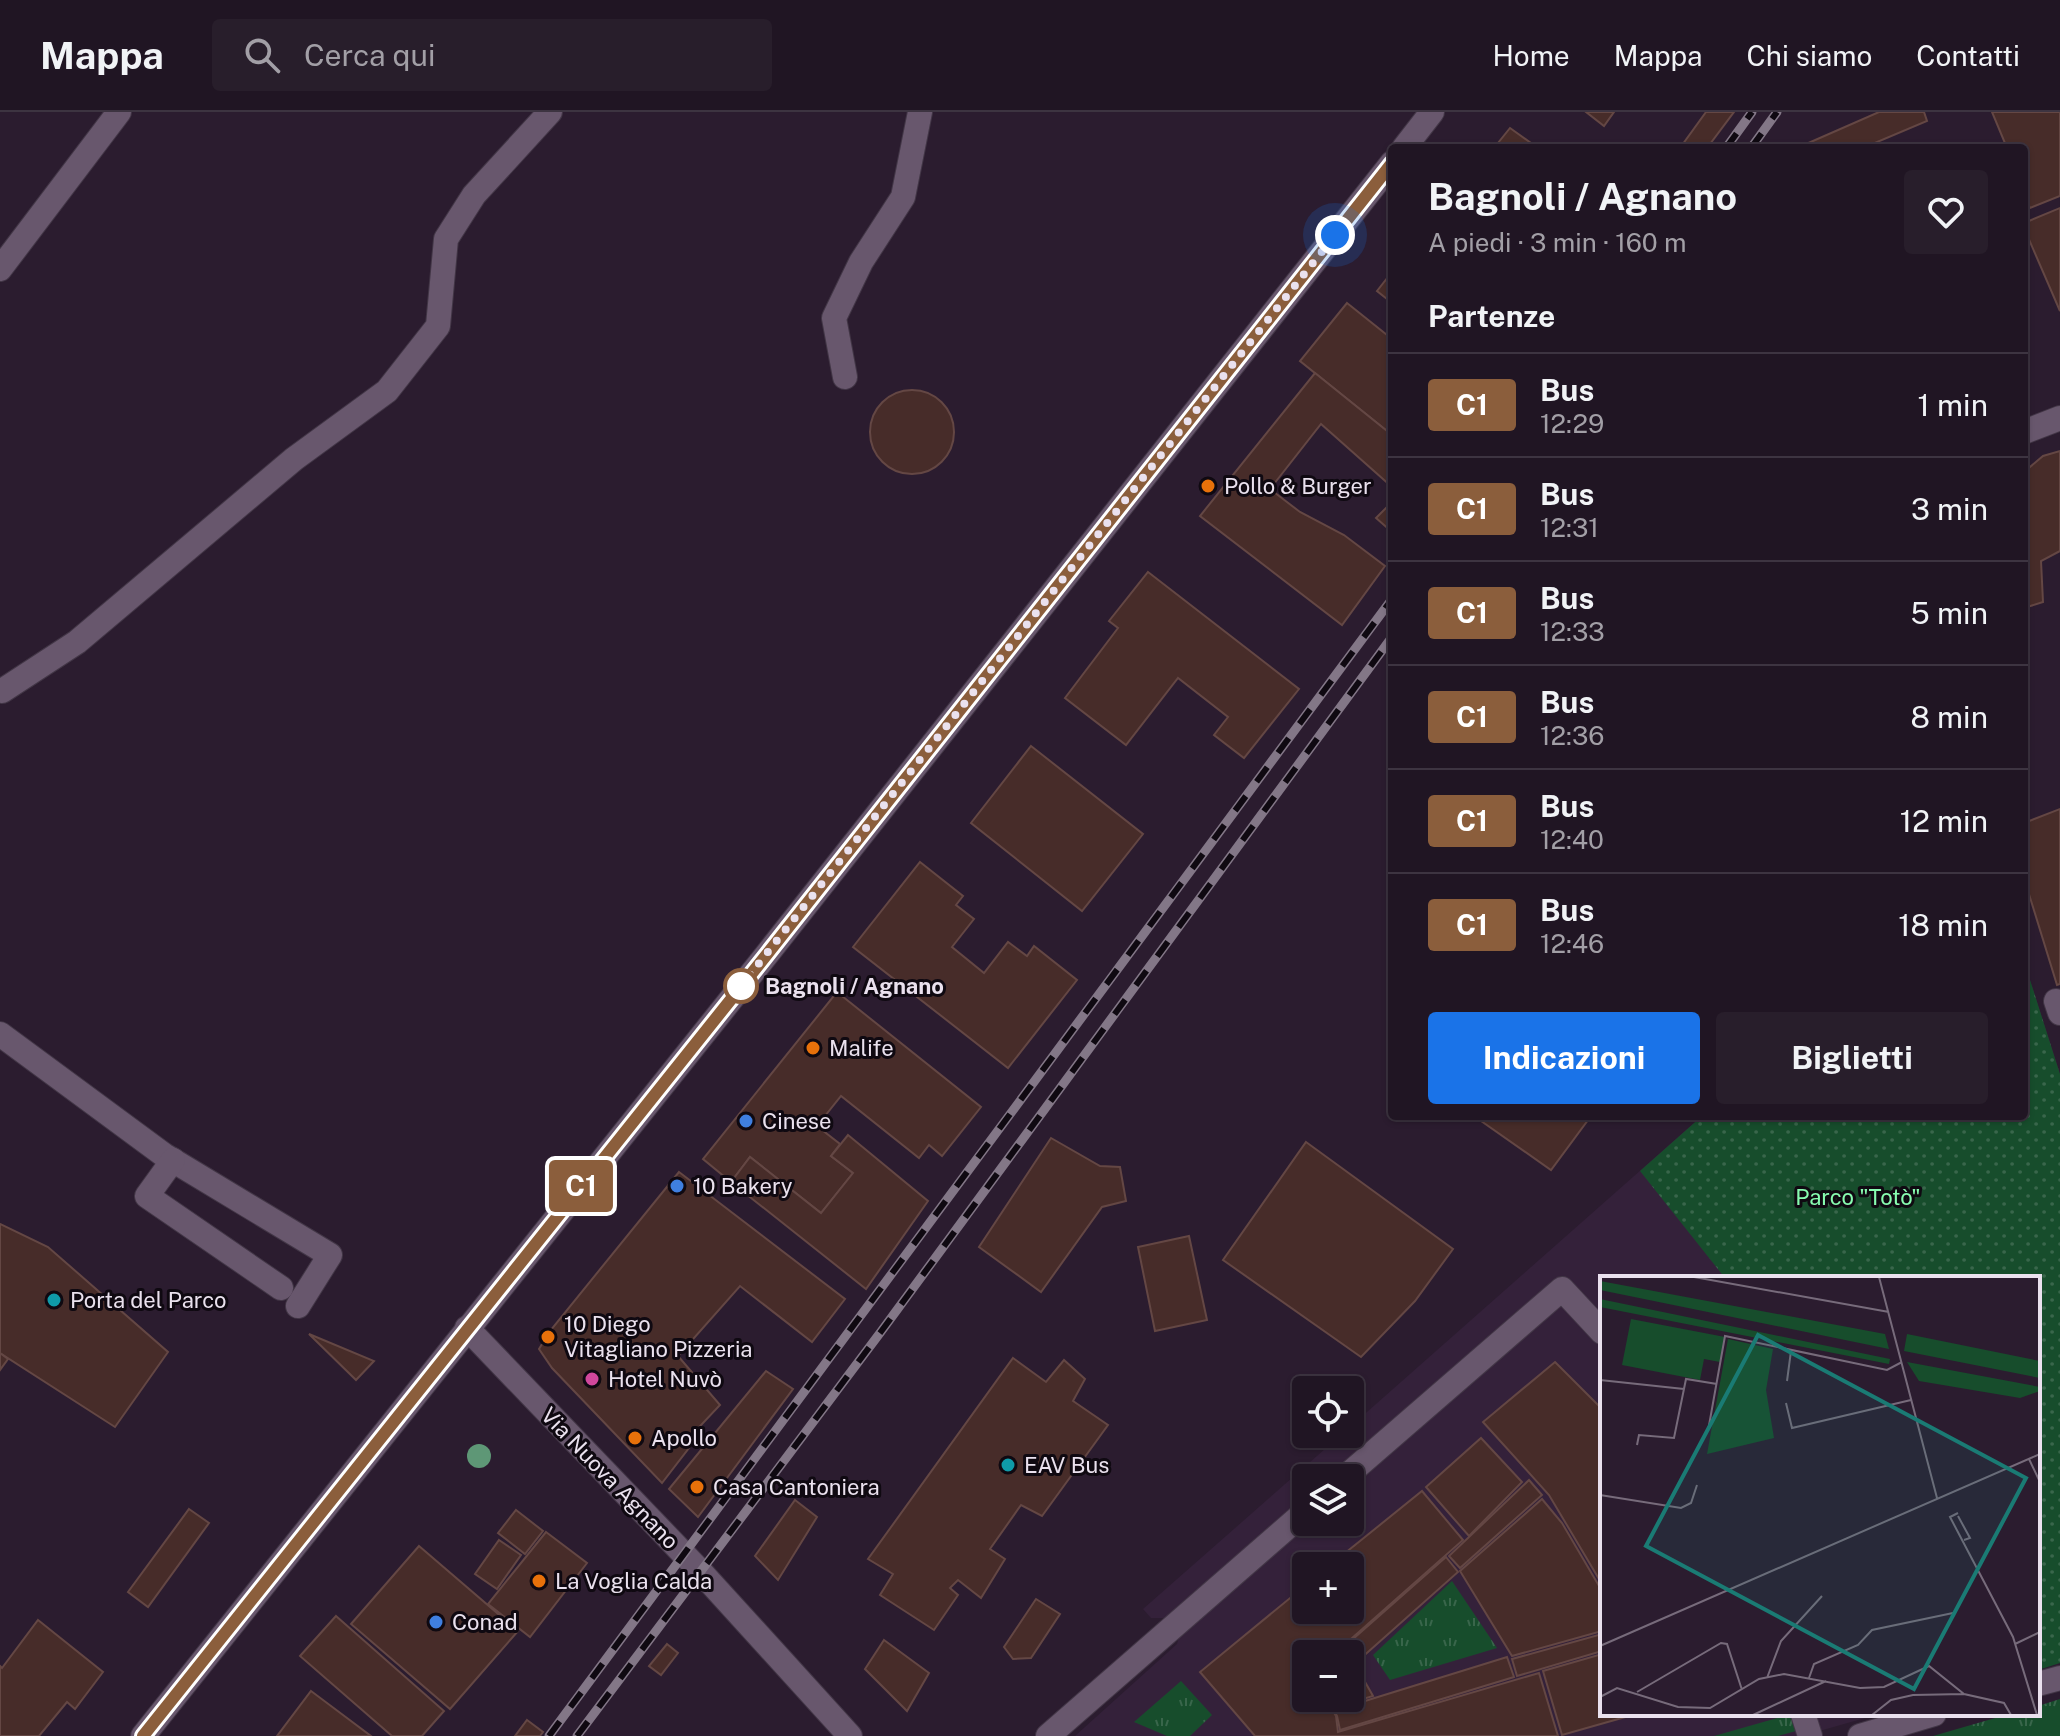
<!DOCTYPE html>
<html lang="it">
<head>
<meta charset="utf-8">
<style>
  :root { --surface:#201523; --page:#281e2b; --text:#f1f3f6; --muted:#a29fa6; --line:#3d3441; --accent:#1a73e8 }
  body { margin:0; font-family:"Public Sans",sans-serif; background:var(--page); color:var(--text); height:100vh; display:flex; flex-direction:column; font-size:30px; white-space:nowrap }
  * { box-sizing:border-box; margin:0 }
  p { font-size:26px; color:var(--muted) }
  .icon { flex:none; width:44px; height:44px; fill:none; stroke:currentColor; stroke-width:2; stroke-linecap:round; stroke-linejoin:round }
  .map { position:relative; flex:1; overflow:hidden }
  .details { position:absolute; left:1388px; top:32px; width:640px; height:976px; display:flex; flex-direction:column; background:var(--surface); border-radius:8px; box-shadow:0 2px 6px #0004,0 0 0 2px var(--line) }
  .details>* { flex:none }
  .badge { padding:0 16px; border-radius:6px; font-size:28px; line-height:52px }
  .buttons { position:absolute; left:1292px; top:1264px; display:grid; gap:16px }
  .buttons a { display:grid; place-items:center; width:72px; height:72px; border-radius:8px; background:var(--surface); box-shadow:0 2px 6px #0004,0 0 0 2px var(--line); font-size:40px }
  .you { position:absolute; width:40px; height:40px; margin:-20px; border:6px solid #fff; border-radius:50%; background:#1a73e8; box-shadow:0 0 0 12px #1a73e833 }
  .map>.badge { position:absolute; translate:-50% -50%; box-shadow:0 0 0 4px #fff }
  h2 { padding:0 40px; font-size:30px; line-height:72px }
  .round { display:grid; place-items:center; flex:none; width:84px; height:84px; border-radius:8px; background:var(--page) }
  .headline { display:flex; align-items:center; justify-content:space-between; height:136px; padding:0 40px }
  h1 { font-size:38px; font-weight:700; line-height:60px }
  .cta { display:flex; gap:16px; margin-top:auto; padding:16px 40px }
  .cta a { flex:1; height:92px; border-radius:8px; background:var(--accent); color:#fff; font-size:32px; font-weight:700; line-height:92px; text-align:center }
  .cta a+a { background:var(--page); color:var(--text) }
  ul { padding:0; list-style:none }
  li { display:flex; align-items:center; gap:24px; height:104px; padding:0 40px; border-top:2px solid var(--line) }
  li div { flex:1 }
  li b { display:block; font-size:30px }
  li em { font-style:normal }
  li .badge { min-width:88px; font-weight:700; text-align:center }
  header { display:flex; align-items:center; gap:48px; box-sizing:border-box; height:112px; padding:0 40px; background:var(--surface); border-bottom:2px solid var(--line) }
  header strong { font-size:38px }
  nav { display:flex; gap:44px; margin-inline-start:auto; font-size:28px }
  .search { width:560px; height:72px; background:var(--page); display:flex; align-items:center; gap:20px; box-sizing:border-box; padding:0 28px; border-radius:8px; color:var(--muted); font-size:30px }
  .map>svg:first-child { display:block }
  .built { fill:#34213a; fill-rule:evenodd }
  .grass { fill:url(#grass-tufts) }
  .park { fill:url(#park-dots) }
  .building { fill:#472c29; stroke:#644744; stroke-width:2 }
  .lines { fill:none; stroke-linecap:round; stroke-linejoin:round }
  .minor-casing { stroke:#423646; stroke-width:26 }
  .minor { stroke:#68576d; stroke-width:24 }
  .rail-casing { stroke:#837787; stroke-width:9 }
  .rail { stroke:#0f0911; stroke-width:6; stroke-dasharray:18; stroke-linecap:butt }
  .tree { fill:#5e9776 }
  .line-casing { stroke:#fff; stroke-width:18 }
  .line { stroke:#8b5e3c; stroke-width:12 }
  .walk { stroke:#eae1ee; stroke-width:8; stroke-dasharray:0 14.4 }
  .food-dot { fill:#e8710a; stroke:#0f0911; stroke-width:3 }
  .stop-dot { fill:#fff; stroke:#8b5e3c; stroke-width:4 }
  .shop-dot { fill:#3f7fe0; stroke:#0f0911; stroke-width:3 }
  .culture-dot { fill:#0f9aa8; stroke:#0f0911; stroke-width:3 }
  .hotel-dot { fill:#d1479c; stroke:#0f0911; stroke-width:3 }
  .labels { text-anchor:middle; stroke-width:6; stroke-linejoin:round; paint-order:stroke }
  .poi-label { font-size:22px; fill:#eae1ee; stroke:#0f0911; text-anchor:start }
  .stop-label { font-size:22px; font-weight:bold; fill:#eae1ee; stroke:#0f0911; text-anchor:start }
  .park-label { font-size:22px; fill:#88fcb0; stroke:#0f0911 }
  .street-label { font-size:22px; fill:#eae1ee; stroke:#0f0911 }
  .inset-road { fill:none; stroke:#776b7b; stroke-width:2 }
  .view { fill:#1a7b74; fill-opacity:0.15; stroke:#1a7b74; stroke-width:4 }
  .inset-edge { fill:none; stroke:#eae1ee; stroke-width:4 }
</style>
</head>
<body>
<header>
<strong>Mappa</strong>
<div class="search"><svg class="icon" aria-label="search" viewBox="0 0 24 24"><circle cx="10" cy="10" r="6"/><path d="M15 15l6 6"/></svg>Cerca qui</div>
<nav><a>Home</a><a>Mappa</a><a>Chi siamo</a><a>Contatti</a></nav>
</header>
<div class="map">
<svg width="2060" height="1624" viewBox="0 0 2060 1624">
  <defs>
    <pattern id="grass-tufts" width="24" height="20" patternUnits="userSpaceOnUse" patternTransform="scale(2)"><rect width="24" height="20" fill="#174d2c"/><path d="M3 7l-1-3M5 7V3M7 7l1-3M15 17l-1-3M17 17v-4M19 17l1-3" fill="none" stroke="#39664b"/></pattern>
    <pattern id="park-dots" width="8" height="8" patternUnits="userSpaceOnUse" patternTransform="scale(2)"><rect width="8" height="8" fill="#174d2c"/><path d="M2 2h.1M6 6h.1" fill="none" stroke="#39664b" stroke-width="1.8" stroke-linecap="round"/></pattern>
  </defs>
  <rect width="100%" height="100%" fill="#2b1c2f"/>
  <path class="built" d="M2024 849 2060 962 2038 1166H1602V1602H1879L1802 1624H1075L1177 1532 1181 1518 1170 1506H1151L1143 1497 1342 1322H1350V1315L1702 1004H2024ZM1306 1366H1350V1410H1306ZM1306 1454H1350V1498H1306ZM1306 1542H1350V1586H1306Z"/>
  <g class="grass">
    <path d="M1452 1469 1497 1536 1390 1568 1373 1543Z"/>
    <path d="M1181 1569 1212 1603 1190 1624H1167L1134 1610Z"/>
    <path d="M2060 1587V1624H1933L2009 1602H2038V1594Z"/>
    <path d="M1791 1602 1796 1619 1778 1624H1714Z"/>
  </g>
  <path class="park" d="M2024 849 2060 962V1551L2038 1558V1166H1725L1640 1059 1702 1004H2024Z"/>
  <g class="building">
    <path d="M1586 0H1614L1604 14Z"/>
    <path d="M1706 0H1734L1707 36H1680Z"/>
    <path d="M1879 0H1924L1927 9 1863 36H1797Z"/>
    <path d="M1992 0H2060V84L2030 96 2024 80V36H2007Z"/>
    <path d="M1510 16 1538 36H1494Z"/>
    <path d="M2060 96V199L2024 116V111Z"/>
    <path d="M1392 160V191L1377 179Z"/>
    <path d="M1347 191 1392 227V323L1300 249Z"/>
    <path d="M1315 261 1392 323V375L1321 312 1270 377 1300 400 1344 423 1385 454 1342 513 1200 404Z"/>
    <circle cx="912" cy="320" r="42"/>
    <path d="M2060 339V439L2041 449 2043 490 2024 496V360L2043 344Z"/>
    <path d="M1392 390V420L1376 406Z"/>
    <path d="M1148 460 1299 577 1244 646 1214 623 1228 605 1178 566 1126 633 1065 586 1118 516 1109 509Z"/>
    <path d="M1031 634 1143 722 1082 799 971 711Z"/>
    <path d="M2060 697V872L2057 873 2024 766V711Z"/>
    <path d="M920 750 963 784 956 793 974 807 952 835 984 861 1008 830 1027 844 1034 834 1077 868 1008 956 853 835Z"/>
    <path d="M837 880 981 995 942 1044 929 1033 919 1046 841 984 817 1014 840 1032 831 1044 853 1061 821 1101 750 1045 731 1070 703 1047Z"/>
    <path d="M1474 1004H1591L1551 1058Z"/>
    <path d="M848 1023 928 1089 866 1177 731 1070 750 1045 821 1101 853 1061 831 1044Z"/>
    <path d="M1051 1026 1100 1054 1120 1055 1126 1089 1102 1095 1041 1180 979 1135Z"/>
    <path d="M1306 1030 1453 1137 1415 1189 1361 1245 1223 1148Z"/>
    <path d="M679 1060 845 1187 812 1230 740 1174 678 1244 720 1293 686 1329 692 1332 662 1371 552 1256 539 1237 550 1219Z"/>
    <path d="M0 1112 48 1135 168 1240 115 1315 0 1241Z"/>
    <path d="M1189 1124 1207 1208 1155 1219 1138 1135Z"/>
    <path d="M309 1222 374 1249 356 1268Z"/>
    <path d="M0 1241 8 1247 0 1258Z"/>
    <path d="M1013 1246 1046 1270 1064 1248 1085 1267 1073 1289 1108 1313 1042 1404 1021 1393 990 1437 1005 1447 981 1486 958 1468 950 1476 958 1483 934 1518 880 1483 893 1462 868 1447Z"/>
    <path d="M1555 1250 1602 1297V1472L1549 1383 1483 1310Z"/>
    <path d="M766 1259 793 1277 698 1405 669 1377Z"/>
    <path d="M1481 1326 1522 1370 1469 1424 1426 1375Z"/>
    <path d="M1529 1368 1542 1383 1460 1456 1449 1444Z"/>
    <path d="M1422 1379 1463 1428 1334 1542H1306V1586H1325L1336 1604 1338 1620 1539 1561 1558 1624H1255L1200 1560 1306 1473V1498H1350V1454H1329Z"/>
    <path d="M1542 1387 1562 1411 1602 1479V1519L1512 1544 1460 1459Z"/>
    <path d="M795 1388 817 1405 778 1468 755 1444Z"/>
    <path d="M189 1397 209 1411 148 1495 128 1480Z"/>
    <path d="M516 1398 543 1419 525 1442 498 1421Z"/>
    <path d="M546 1420 587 1451 530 1525 488 1492Z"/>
    <path d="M499 1428 521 1443 497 1477 475 1462Z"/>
    <path d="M419 1434 518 1519 450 1597 351 1512Z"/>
    <path d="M1446 1445 1458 1460 1350 1556V1542H1336Z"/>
    <path d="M1036 1487 1060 1502 1031 1546 1013 1547 1004 1535Z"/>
    <path d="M336 1504 444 1599 422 1624H392L300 1544Z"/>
    <path d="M38 1508 103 1560 75 1597 67 1590 39 1624H0V1554L2 1556Z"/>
    <path d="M1602 1522V1539L1517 1564 1512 1547Z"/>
    <path d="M884 1528 929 1561 907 1599 865 1557Z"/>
    <path d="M667 1532 678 1541 661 1563 649 1554Z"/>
    <path d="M1602 1542V1602H1636L1562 1623 1543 1559Z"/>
    <path d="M1507 1545 1514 1565 1340 1618 1337 1604 1326 1586H1348L1352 1593Z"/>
    <path d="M1356 1554 1373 1584 1353 1590 1350 1585V1559Z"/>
    <path d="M311 1579 371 1624H277Z"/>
    <path d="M527 1608 543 1620 540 1624H515Z"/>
  </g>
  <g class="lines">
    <g class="minor-casing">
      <g id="minor">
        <path d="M1404 36 1432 0"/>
        <path d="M0 157 119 0"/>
        <path d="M845 265 834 206 861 150 903 85 920 0"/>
        <path d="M2024 320 2060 306"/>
        <path d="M2 579 77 530 294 347 387 279 438 214 446 127 474 83 550 0"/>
        <path d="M2056 889 2060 901"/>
        <path d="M0 922 164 1043 330 1143 298 1194"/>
        <path d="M173 1048 147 1084 281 1176"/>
        <path d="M467 1216 700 1459 850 1624"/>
        <path d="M1344 1366 1562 1177 1602 1220"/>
        <path d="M2038 1572 2060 1566"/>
        <path d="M1803 1602 1810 1624"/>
        <path d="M143 1624 768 841 1392 51"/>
        <path d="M1048 1624 1306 1399"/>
        <path d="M1860 1624 1934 1602"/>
      </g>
    </g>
    <use href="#minor" class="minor"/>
    <g class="rail-casing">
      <g id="rail">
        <path d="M1726 36 1752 0"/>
        <path d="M1751 36 1777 0"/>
        <path d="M549 1624 1392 487"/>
        <path d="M577 1624 880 1221 1392 525"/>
      </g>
    </g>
    <use href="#rail" class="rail"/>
  </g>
  <circle class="tree" cx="479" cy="1344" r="12"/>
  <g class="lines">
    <g class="line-casing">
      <path id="line" d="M143 1624 768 841 1392 51"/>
    </g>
    <use href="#line" class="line"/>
    <path class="walk" d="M741 874 1335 123"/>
  </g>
  <g class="food-dot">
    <circle cx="1208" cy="374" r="8"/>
    <circle cx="813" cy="936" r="8"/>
    <circle cx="548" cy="1225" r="8"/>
    <circle cx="635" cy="1326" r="8"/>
    <circle cx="697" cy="1375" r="8"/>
    <circle cx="539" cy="1469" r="8"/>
  </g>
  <circle class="stop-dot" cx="741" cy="874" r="16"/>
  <g class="shop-dot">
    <circle cx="746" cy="1009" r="8"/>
    <circle cx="677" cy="1074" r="8"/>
    <circle cx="436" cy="1510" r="8"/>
  </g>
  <g class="culture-dot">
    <circle cx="54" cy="1188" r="8"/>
    <circle cx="1008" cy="1353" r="8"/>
  </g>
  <circle class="hotel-dot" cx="592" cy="1267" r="8"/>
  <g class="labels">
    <g class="poi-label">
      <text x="1224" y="382">Pollo &amp; Burger</text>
      <text x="829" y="944">Malife</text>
      <text x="762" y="1017">Cinese</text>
      <text x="693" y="1082">10 Bakery</text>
      <text x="70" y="1196">Porta del Parco</text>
      <text x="564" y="1220">10 Diego<tspan x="564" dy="25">Vitagliano Pizzeria</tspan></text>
      <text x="608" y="1275">Hotel Nuvò</text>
      <text x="651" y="1334">Apollo</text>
      <text x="1024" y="1361">EAV Bus</text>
      <text x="713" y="1383">Casa Cantoniera</text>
      <text x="555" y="1477">La Voglia Calda</text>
      <text x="452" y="1518">Conad</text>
    </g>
    <g class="stop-label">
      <text x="765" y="882">Bagnoli / Agnano</text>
    </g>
    <g class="park-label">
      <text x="1858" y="1093">Parco "Totò"</text>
    </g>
    <g class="street-label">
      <text transform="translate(610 1366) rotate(46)" y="8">Via Nuova Agnano</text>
    </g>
  </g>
  <g transform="translate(1600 1164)">
    <rect width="440" height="440" fill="#2b1c2f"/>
    <path d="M0 5 285 58 289 73 0 14ZM0 23 290 83 289 88 0 31ZM31 43 125 61 120 86 104 83 100 104 22 89ZM307 58 440 85V102L304 75ZM307 86 440 111V115L420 122 319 105Z" fill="#174d2c"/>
    <path d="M128 63 173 73 166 114 174 162 107 178Z" fill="#174d2c"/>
    <path class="inset-road" d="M94 1 289 36M279 1 337 222M0 104 84 113M187 105 191 75M186 127 192 152 311 124M108 155 125 60 287 94 302 86M37 169 39 159 74 162 86 103 117 108M429 183 440 206M0 219 81 232 91 227 97 209M358 237 350 241 413 361 437 439M358 240 370 262 364 264M415 368 440 356M0 370 440 178M167 402 181 365 222 320M209 402 214 388 258 369 272 354 353 337M37 416 121 367 127 368 142 414M0 421 17 412 78 431 110 432 159 403 184 398 260 412 284 411 329 390 364 418 404 427 411 439M153 439 226 405M272 439 291 424 313 419 364 418"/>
    <path class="view" d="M158 59 426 202 314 413 46 270Z"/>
    <rect width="440" height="440" class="inset-edge"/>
  </g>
</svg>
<div class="buttons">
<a><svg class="icon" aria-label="locate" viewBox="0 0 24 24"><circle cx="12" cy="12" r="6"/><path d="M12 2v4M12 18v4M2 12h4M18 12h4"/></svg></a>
<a><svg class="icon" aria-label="layers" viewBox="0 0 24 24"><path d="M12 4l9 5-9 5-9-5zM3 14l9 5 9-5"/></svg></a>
<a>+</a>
<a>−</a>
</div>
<div class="you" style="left:1335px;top:123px"></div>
<b class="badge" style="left:581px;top:1074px;background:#8b5e3c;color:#fff">C1</b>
<section class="details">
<div class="headline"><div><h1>Bagnoli / Agnano</h1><p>A piedi · 3 min · 160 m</p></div><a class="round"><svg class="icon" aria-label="heart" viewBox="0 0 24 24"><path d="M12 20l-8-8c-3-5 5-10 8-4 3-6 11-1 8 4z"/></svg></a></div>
<h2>Partenze</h2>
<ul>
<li><span class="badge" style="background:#8b5e3c;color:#fff">C1</span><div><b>Bus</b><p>12:29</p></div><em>1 min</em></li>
<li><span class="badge" style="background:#8b5e3c;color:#fff">C1</span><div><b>Bus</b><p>12:31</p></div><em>3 min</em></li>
<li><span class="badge" style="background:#8b5e3c;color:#fff">C1</span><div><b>Bus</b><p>12:33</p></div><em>5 min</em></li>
<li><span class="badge" style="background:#8b5e3c;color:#fff">C1</span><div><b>Bus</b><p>12:36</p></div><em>8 min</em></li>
<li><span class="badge" style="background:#8b5e3c;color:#fff">C1</span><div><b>Bus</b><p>12:40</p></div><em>12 min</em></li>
<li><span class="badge" style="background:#8b5e3c;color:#fff">C1</span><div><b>Bus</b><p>12:46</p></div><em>18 min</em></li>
</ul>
<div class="cta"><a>Indicazioni</a><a>Biglietti</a></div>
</section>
</div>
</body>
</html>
